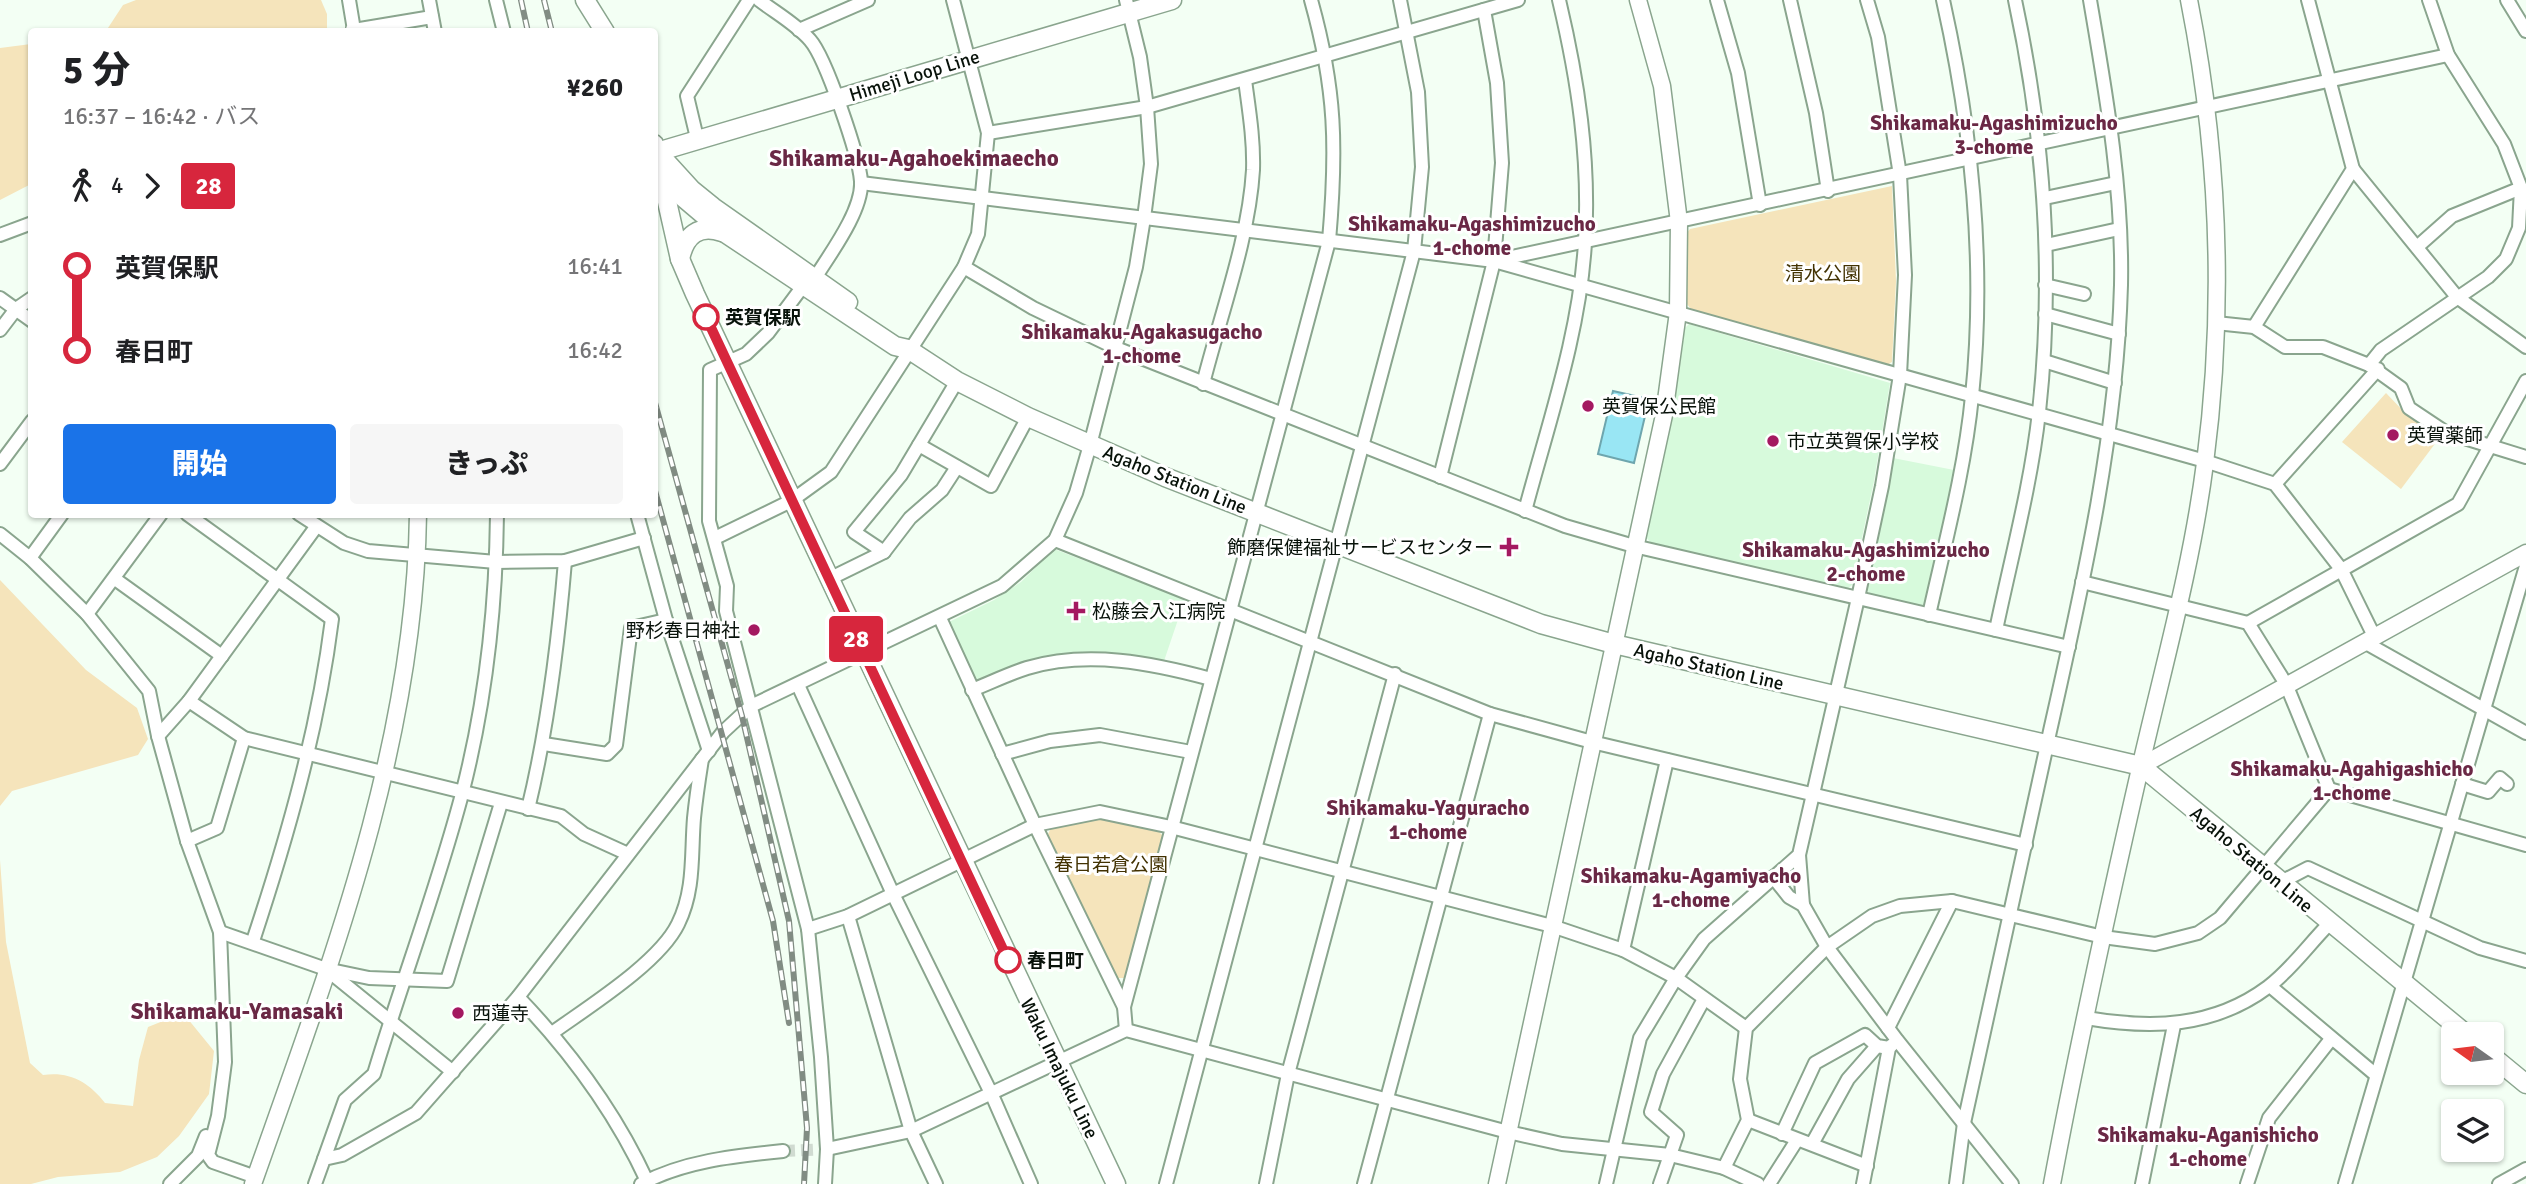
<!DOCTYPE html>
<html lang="ja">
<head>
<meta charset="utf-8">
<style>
  :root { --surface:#fff; --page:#f6f6f6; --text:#202124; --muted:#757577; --accent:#1a73e8 }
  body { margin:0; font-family:Signika,"Noto Sans JP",sans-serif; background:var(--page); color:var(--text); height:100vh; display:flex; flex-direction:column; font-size:26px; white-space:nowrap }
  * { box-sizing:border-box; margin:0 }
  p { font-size:23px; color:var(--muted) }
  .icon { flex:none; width:38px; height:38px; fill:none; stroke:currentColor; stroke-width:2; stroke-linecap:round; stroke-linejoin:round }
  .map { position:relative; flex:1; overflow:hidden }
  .side { position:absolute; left:28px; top:28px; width:630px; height:490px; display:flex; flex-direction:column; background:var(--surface); border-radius:7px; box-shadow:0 2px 5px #0004 }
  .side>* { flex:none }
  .badge { padding:0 14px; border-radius:5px; font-size:24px; line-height:46px }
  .needle { width:46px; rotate:284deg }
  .fabs { position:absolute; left:2441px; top:1022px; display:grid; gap:14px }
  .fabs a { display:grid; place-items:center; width:63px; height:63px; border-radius:7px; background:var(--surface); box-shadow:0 2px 5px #0004; font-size:35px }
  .map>.badge { position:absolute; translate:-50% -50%; box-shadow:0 0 0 4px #fff }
  .legs { display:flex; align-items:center; gap:10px; height:77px; padding:0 35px; font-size:23px }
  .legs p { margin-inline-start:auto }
  .head { display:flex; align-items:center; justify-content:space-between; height:119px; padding:0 35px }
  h1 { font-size:38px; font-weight:800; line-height:52px }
  .primary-button { display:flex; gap:14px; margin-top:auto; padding:14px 35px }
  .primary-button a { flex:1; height:80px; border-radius:7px; background:var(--accent); color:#fff; font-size:28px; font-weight:800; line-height:80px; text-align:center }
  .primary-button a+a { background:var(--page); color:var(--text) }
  ul { padding:0 35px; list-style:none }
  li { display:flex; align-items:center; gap:24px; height:84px; font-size:26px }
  li i { display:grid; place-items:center; width:10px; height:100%; margin:0 9px; background:currentColor }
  li i::after { content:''; width:18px; height:18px; margin:-9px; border:5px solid; border-radius:50%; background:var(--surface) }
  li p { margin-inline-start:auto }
  li:first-child i { background:linear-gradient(#0000 50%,currentColor 0) }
  li:last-child i { background:linear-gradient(currentColor 50%,#0000 0) }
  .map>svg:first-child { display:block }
  .built { fill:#d7fadc }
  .green { fill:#f5e4bb }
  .water { fill:#99e6f4; stroke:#6ea6ae; stroke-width:2 }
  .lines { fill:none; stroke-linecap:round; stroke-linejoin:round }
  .minor-tunnel { stroke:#d0dbd1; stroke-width:12; stroke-dasharray:12 6; stroke-linecap:butt }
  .minor-casing { stroke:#8aa58e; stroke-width:16 }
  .tertiary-casing { stroke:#8aa58e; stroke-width:19 }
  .secondary-casing { stroke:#8aa58e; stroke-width:21 }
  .minor { stroke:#fff; stroke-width:12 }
  .tertiary { stroke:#fff; stroke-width:16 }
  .secondary { stroke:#fff; stroke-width:18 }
  .rail-casing { stroke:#818c83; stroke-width:6 }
  .rail { stroke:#fff; stroke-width:3.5; stroke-dasharray:10; stroke-linecap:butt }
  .line-1-casing { stroke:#fff; stroke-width:16 }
  .line-1 { stroke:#d7263d; stroke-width:10 }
  .stop-1-dot { fill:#fff; stroke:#d7263d; stroke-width:3.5 }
  .poi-dot { fill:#a41961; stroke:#fff; stroke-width:2.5 }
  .labels { text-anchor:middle; stroke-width:6; stroke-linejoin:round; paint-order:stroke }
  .street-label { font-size:19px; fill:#08120a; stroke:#fff }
  .park-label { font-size:19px; fill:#423202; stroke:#fff }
  .stop-label { font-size:19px; font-weight:bold; fill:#08120a; stroke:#fff; text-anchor:start }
  .poi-label { font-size:19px; fill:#08120a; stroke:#fff; text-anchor:start }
  .neighbourhood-label { font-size:21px; font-weight:bold; fill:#6a2845; stroke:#fff }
  .quarter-label { font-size:23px; font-weight:bold; fill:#6a2845; stroke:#fff }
</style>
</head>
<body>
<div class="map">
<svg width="2526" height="1184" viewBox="0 0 2526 1184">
  <rect width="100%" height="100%" fill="#f3fff4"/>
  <g class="built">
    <path d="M1689 324 1890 383 1874 481 1852 585 1847 589 1651 543 1645 536 1675 401 1685 328Z"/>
    <path d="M1893 458 1954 470 1926 604 1922 606 1870 594 1866 589Z"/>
    <path d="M1054 549 1185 599 1164 661 1083 654 1030 663 975 682 949 622 994 600 1021 582Z"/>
  </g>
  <g class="green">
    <path d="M136 0H321L327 14V31H106L123 5Z"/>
    <path d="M31 44V184L0 200V48Z"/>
    <path d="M1892 186 1896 281 1892 362 1887 365 1691 309 1686 303V234L1690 229Z"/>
    <path d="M2386 393 2407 415 2440 437 2401 489 2342 442Z"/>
    <path d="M0 580 86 670 137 708 148 739 138 755 12 791 0 806Z"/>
    <path d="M1108 819C1125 822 1152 822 1163 836L1125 978H1116L1048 834 1051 828 1080 820Z"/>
    <path d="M0 860 6 942 30 1063 43 1075C69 1071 89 1082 105 1103L133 1106 139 1060 148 1027 183 1013 214 1051 209 1094 179 1136 157 1157 120 1172 58 1177 31 1184H0Z"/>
  </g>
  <path class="water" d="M1613 391 1649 399 1634 463 1598 454Z"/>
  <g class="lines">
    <path class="minor-tunnel" d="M783 1151 827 1149"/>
    <g class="minor-casing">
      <g id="minor">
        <path d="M349 0 354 30 432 17"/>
        <path d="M429 0 435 32"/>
        <path d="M496 0 504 32"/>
        <path d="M759 0C776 13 796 24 810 40 826 58 859 156 861 181 863 210 830 254 815 278"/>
        <path d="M1717 0 1738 73 1760 205"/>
        <path d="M1790 0 1816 113 1828 191"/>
        <path d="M2507 0 2526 31"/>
        <path d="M799 30 868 0"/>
        <path d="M988 133 1147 107 1518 0"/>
        <path d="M697 138 687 96 749 0"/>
        <path d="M2353 169 2457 297 2526 347"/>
        <path d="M861 183 1494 261 2205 461 2275 484 2341 569 2375 638"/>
        <path d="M2045 198 2116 183"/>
        <path d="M0 235 32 223"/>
        <path d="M2046 245 2119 229"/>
        <path d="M2417 247 2452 216 2521 188"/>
        <path d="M1498 260 2448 55"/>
        <path d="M964 267 1033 308 1116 348 1565 526 1634 546 2069 647"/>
        <path d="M2045 285 2084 294"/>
        <path d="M803 286 768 333 746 354 710 370 709 521 727 586 726 611 808 929 821 1057 827 1149 825 1184"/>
        <path d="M0 298 32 321"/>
        <path d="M2045 314 2119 334"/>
        <path d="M2216 323 2254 327 2285 347H2323L2369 365 2401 388 2409 408 2445 432 2526 457"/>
        <path d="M2254 327 2353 169 2308 0"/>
        <path d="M0 330 16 309 32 298"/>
        <path d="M2044 361 2115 383"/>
        <path d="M2369 365 2381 350 2488 277 2506 259 2519 228 2521 188 2504 144 2448 55 2429 0"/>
        <path d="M1203 384C1220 316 1249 239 1253 170 1254 140 1249 110 1245 80"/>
        <path d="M919 445 991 486 1028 417"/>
        <path d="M0 464 32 421"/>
        <path d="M1440 477 1494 261 1502 163 1497 83 1484 10"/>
        <path d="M2275 484 2378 369"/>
        <path d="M1525 511C1548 424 1580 333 1585 242 1590 159 1578 80 1559 0"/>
        <path d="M187 514 332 619C318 730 288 835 253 941"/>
        <path d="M299 514 344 543 368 551 496 562 565 561 644 538"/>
        <path d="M637 514 666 620 709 751"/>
        <path d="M0 534 30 558 87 614 149 691 158 736 187 841 220 932 225 1062 218 1116 208 1155 213 1162 256 1177"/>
        <path d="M715 538 791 501 831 472 964 267 978 234 988 133 953 0"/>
        <path d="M1055 540 1490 714 1592 742 2026 845"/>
        <path d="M884 552 854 532 901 475 957 381"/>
        <path d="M30 558 62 514"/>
        <path d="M115 579 222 656"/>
        <path d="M829 579 884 552 910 518 942 490 957 467"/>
        <path d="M87 614 161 514"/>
        <path d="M1929 615C1945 543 1965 469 1972 396 1986 262 1972 130 1943 0"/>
        <path d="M940 618 1035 825 1124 1007 1126 1030"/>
        <path d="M2248 623 2458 504 2526 381"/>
        <path d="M1996 630C2011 558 2031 485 2039 412 2054 274 2044 135 2015 0"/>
        <path d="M2366 643 2526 733"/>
        <path d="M798 685 893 894 992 1095 1031 1184"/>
        <path d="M972 690C990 683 1008 674 1027 668 1088 650 1152 663 1211 679"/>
        <path d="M189 701 244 738 561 816 584 834 628 854"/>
        <path d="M158 736 189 701 316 527"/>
        <path d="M544 744 607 754 616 745 631 628 666 620"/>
        <path d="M1002 754 1050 741 1100 735 1191 752"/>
        <path d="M2462 784 2488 792 2500 778 2507 784"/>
        <path d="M2329 789 2526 845"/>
        <path d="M528 809C548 727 558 645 565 561"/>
        <path d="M187 841 217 828 244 738"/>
        <path d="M1799 855 1803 905"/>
        <path d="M1773 877 1789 897 1803 905 1827 947 1897 1040 2012 1184"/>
        <path d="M2281 882 2308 868 2480 948 2526 961"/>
        <path d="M848 916 911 1131 936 1184"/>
        <path d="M808 929 848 916 1035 825 1100 812 1171 827 1552 926 1623 950 1676 978 1746 1028"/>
        <path d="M220 932 326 969 453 1072"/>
        <path d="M1623 950 1667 760"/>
        <path d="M326 969 369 978 447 981 501 803"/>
        <path d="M2270 986 2376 1075"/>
        <path d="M518 997C569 1050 616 1114 647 1181"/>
        <path d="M1124 1007 1329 241C1337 149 1336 89 1311 0"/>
        <path d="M2086 1018C2151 1029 2213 1028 2268 987 2291 970 2309 944 2329 924"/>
        <path d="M1888 1028 1952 901"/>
        <path d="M552 1033C588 1007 659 963 678 924 695 890 691 854 694 818 696 798 699 778 702 759"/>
        <path d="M1748 1120 1867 1166"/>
        <path d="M1782 1134 1815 1063 1865 1035 1877 1046 1889 1048"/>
        <path d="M1812 1144 1848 1079 1877 1046"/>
        <path d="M827 1149 911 1131 1126 1030 1508 1132 1562 1144 1670 1155 1724 1168 1758 1184"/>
        <path d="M324 1159 345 1100 374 1074C402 981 437 889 462 794 485 705 496 607 497 514"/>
        <path d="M1724 1168 1748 1120 1740 1079 1746 1028 1827 947 1872 916 1900 906 1952 901 2103 937 2155 944 2198 933 2220 918 2329 789 2286 684 2248 623 2082 582"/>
        <path d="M170 1184 198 1156 206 1136"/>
        <path d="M315 1184 324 1159 342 1155 416 1113 518 997 723 732 751 706 1002 586 1055 540 1076 493 1090 445 1136 267 1144 218 1151 164 1147 107 1140 57 1126 0"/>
        <path d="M641 1184C684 1161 735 1156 783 1151"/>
        <path d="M1166 1184 1414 251 1422 167 1418 92 1400 0"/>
        <path d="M1266 1184 1288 1074 1395 674"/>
        <path d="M1364 1184 1490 714"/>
        <path d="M1606 1184 1640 1038 1676 978 1704 939 1799 855 1858 598 1882 486 1900 375 1905 275 1900 175 1878 37 1867 0"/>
        <path d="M1660 1184 1677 1135 1651 1112 1663 1074 1704 999"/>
        <path d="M1769 1184 1797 1140"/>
        <path d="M1863 1184 1889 1048 1892 1045"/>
        <path d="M1956 1184 1964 1123C1993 993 2021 862 2050 731 2083 584 2117 436 2121 285 2123 189 2106 94 2090 0"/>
        <path d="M2142 1184 2174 1025"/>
        <path d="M2247 1184 2269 1118 2331 1039"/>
        <path d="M2345 1184 2526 566"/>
        <path d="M2499 1184 2526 1169"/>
      </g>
    </g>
    <g class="tertiary-casing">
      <g id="tertiary">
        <path d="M354 30V32"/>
        <path d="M2141 766 2526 553"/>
        <path d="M253 1184C329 968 415 746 418 514"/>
        <path d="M1497 1184 1664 415 1678 312 1679 222 1662 86 1638 0"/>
        <path d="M2052 1184C2078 1044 2109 904 2141 764 2164 664 2192 565 2205 463 2225 309 2219 152 2189 0"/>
      </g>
    </g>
    <g class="secondary-casing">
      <g id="secondary">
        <path d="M585 0 605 32"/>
        <path d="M654 144 680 259 695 294 1116 1184"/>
        <path d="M657 152 1172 0"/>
        <path d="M661 156 692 190 713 207 848 302"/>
        <path d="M659 169 673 189 725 233 895 346 908 349 957 381 1028 417 1165 477 1541 624 1614 644 2141 766 2466 1034"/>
        <path d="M680 259C685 235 699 224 722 232"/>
        <path d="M2492 1056 2526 1084"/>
      </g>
    </g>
    <use href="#minor" class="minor"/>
    <use href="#tertiary" class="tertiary"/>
    <use href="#secondary" class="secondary"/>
    <g class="rail-casing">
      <g id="rail">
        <path d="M521 0 528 32"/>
        <path d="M544 0 552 32"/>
        <path d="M654 399 742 716 789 921 807 1128 804 1184"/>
        <path d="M654 487 773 921 789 1023"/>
      </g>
    </g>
    <use href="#rail" class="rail"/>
  </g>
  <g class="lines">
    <g class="line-1-casing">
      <path id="line-1" d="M706 317 1008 960"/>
    </g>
    <use href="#line-1" class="line-1"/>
  </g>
  <g class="stop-1-dot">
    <circle cx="706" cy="317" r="12"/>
    <circle cx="1008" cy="960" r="12"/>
  </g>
  <g class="poi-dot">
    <circle cx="1588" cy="406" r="7"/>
    <circle cx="2393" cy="435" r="7"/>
    <circle cx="1773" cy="441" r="7"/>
    <path d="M1505.5 536.5h7v7h7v7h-7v7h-7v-7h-7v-7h7z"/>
    <path d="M1072.5 600.5h7v7h7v7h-7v7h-7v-7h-7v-7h7z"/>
    <circle cx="754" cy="630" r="7"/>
    <circle cx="458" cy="1013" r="7"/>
  </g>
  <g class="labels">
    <g class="street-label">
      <text transform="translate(914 75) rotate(-17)" y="7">Himeji Loop Line</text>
      <text transform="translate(1175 479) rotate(22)" y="7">Agaho Station Line</text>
      <text transform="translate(1709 666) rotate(13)" y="7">Agaho Station Line</text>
      <text transform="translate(2252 859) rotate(40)" y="7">Agaho Station Line</text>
      <text transform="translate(1060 1068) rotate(64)" y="7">Waku Imajuku Line</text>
    </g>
    <g class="park-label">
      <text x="1823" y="280">清水公園</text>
      <text x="1111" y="871">春日若倉公園</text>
    </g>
    <g class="stop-label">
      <text x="725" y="324">英賀保駅</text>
      <text x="1027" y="967">春日町</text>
    </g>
    <g class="poi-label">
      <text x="1602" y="413">英賀保公民館</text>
      <text x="2407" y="442">英賀薬師</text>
      <text x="1787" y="448">市立英賀保小学校</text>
      <text x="1493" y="554" text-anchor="end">飾磨保健福祉サービスセンター</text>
      <text x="1092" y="618">松藤会入江病院</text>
      <text x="740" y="637" text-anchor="end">野杉春日神社</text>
      <text x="472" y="1020">西蓮寺</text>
    </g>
    <g class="neighbourhood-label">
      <text x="1994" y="130">Shikamaku-Agashimizucho<tspan x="1994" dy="24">3-chome</tspan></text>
      <text x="1472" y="231">Shikamaku-Agashimizucho<tspan x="1472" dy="24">1-chome</tspan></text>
      <text x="1142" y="339">Shikamaku-Agakasugacho<tspan x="1142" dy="24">1-chome</tspan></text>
      <text x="1866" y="557">Shikamaku-Agashimizucho<tspan x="1866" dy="24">2-chome</tspan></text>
      <text x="2352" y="776">Shikamaku-Agahigashicho<tspan x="2352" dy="24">1-chome</tspan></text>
      <text x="1428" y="815">Shikamaku-Yaguracho<tspan x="1428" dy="24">1-chome</tspan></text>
      <text x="1691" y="883">Shikamaku-Agamiyacho<tspan x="1691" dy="24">1-chome</tspan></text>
      <text x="2208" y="1142">Shikamaku-Aganishicho<tspan x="2208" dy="24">1-chome</tspan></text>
    </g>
    <g class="quarter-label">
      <text x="914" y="166">Shikamaku-Agahoekimaecho</text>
      <text x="237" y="1019">Shikamaku-Yamasaki</text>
    </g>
  </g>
</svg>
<div class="fabs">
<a><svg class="needle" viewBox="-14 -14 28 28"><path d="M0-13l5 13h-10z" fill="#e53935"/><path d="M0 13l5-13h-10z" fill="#757577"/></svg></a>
<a><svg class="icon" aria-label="layers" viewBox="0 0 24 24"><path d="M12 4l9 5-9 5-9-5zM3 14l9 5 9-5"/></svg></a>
</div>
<b class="badge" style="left:856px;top:639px;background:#d7263d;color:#fff">28</b>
<section class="side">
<div class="head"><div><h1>5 分</h1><p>16:37 – 16:42 · バス</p></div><b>¥260</b></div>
<div class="legs"><svg class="icon" aria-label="walk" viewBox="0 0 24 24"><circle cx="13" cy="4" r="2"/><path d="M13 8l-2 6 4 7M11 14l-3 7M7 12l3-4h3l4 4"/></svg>4<svg class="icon" aria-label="forward" viewBox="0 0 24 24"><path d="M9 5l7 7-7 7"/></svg><b class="badge" style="background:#d7263d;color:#fff">28</b></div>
<ul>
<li><i style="color:#d7263d"></i><b>英賀保駅</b><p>16:41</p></li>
<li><i style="color:#d7263d"></i><b>春日町</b><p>16:42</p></li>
</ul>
<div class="primary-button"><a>開始</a><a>きっぷ</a></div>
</section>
</div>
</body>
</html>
